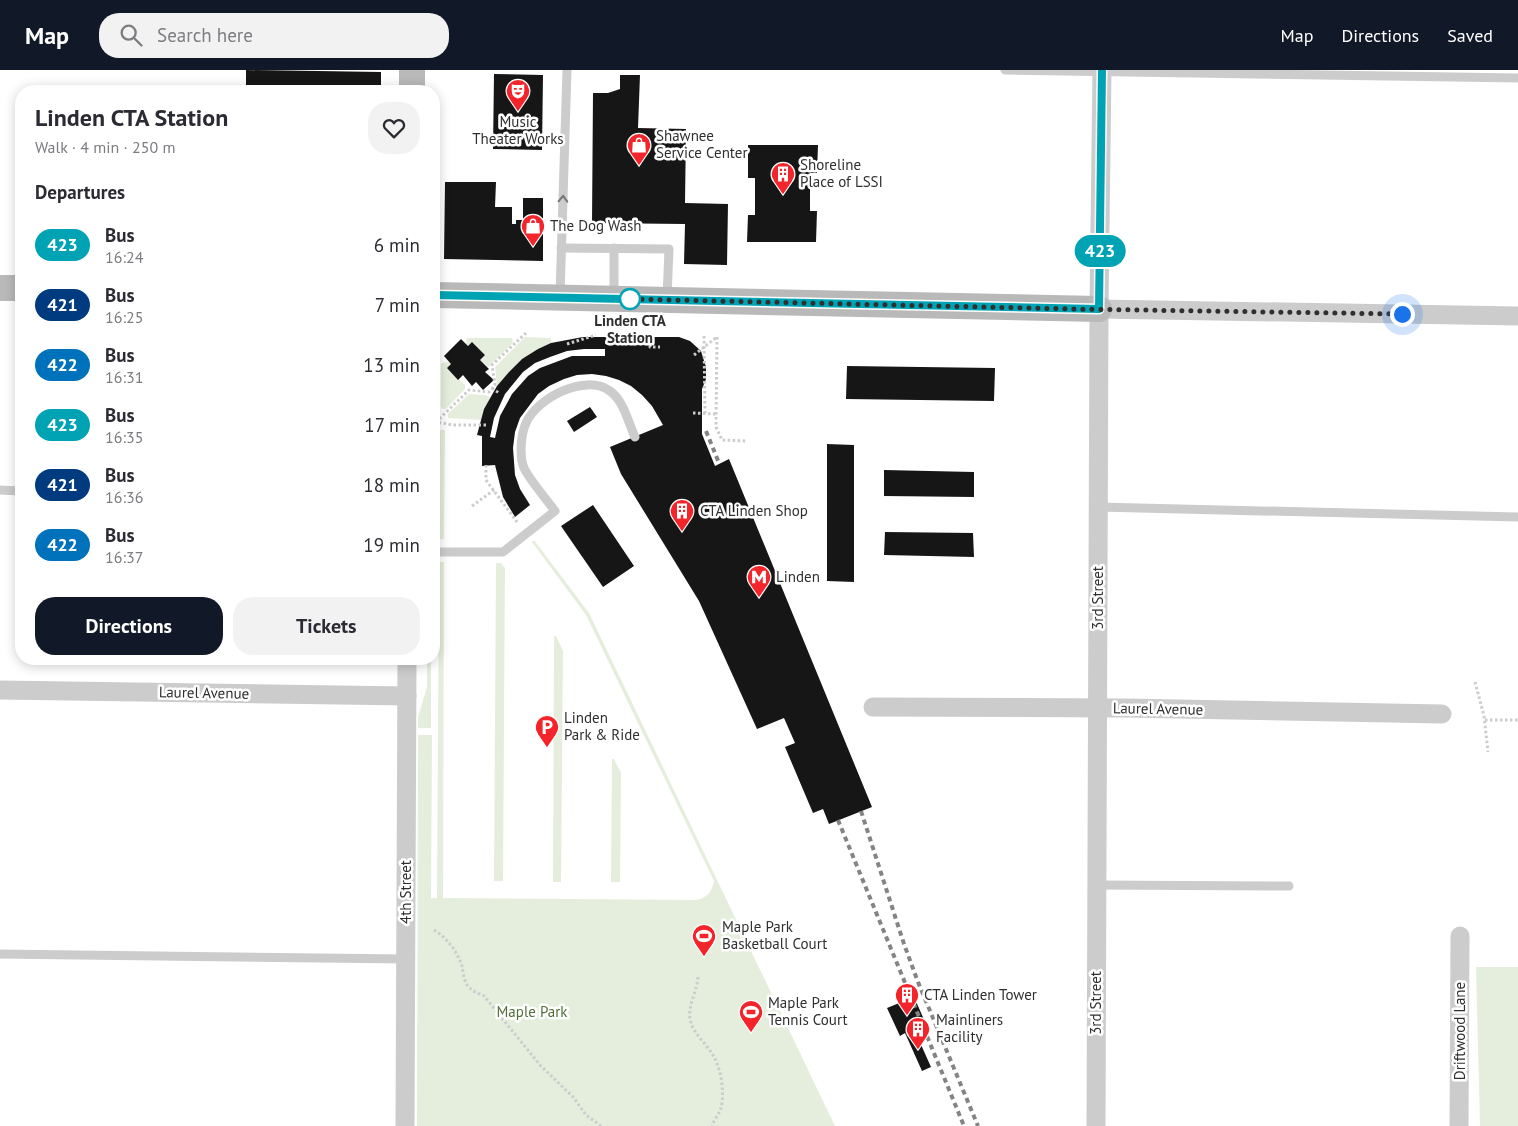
<!DOCTYPE html>
<html lang="en">
<head>
<meta charset="utf-8">
<style>
  :root { --surface:#fff; --page:#f2f2f3; --text:#2b2b33; --muted:#7c7c81; --accent:#111827 }
  body { margin:0; font-family:"PT Sans",sans-serif; background:var(--page); color:var(--text); height:100vh; display:flex; flex-direction:column; font-size:19px; white-space:nowrap }
  * { box-sizing:border-box; margin:0 }
  p { font-size:16px; color:var(--muted) }
  .icon { flex:none; width:28px; height:28px; fill:none; stroke:currentColor; stroke-width:2; stroke-linecap:round; stroke-linejoin:round }
  .map { position:relative; flex:1; overflow:hidden }
  .sheet { position:absolute; left:15px; top:15px; width:425px; height:580px; display:flex; flex-direction:column; background:var(--surface); border-radius:20px; box-shadow:0 2px 12px #0003 }
  .sheet>* { flex:none }
  .badge { padding:0 10px; border-radius:16px; font-size:18px; line-height:32px }
  .you { position:absolute; width:25px; height:25px; margin:-12px; border:4px solid #fff; border-radius:50%; background:#1a73e8; box-shadow:0 0 0 8px #1a73e833 }
  .map>.badge { position:absolute; translate:-50% -50%; box-shadow:0 0 0 2px #fff }
  h2 { padding:0 20px; font-size:19px; line-height:45px }
  .round { display:grid; place-items:center; flex:none; width:52px; height:52px; border-radius:20px; background:var(--page) }
  .head { display:flex; align-items:center; justify-content:space-between; height:85px; padding:0 20px }
  h1 { font-size:24px; font-weight:700; line-height:38px }
  .action { display:flex; gap:10px; margin-top:auto; padding:10px 20px }
  .action a { flex:1; height:58px; border-radius:20px; background:var(--accent); color:#fff; font-size:20px; font-weight:700; line-height:58px; text-align:center }
  .action a+a { background:var(--page); color:var(--text) }
  ul { padding:0; list-style:none }
  li { display:flex; align-items:center; gap:15px; height:60px; padding:0 20px }
  li div { flex:1 }
  li b { display:block; font-size:19px }
  li em { font-style:normal }
  li .badge { min-width:55px; font-weight:700; text-align:center }
  header { display:flex; align-items:center; gap:30px; box-sizing:border-box; height:70px; padding:0 25px; background:var(--accent); color:#fff }
  header strong { font-size:24px }
  nav { display:flex; gap:28px; margin-inline-start:auto; font-size:18px }
  .search { width:350px; height:45px; background:var(--page); display:flex; align-items:center; gap:12px; box-sizing:border-box; padding:0 18px; border-radius:20px; color:var(--muted); font-size:19px }
  .map>svg:first-child { display:block }
  .green { fill:#e5eedc }
  .building { fill:#161616; fill-rule:evenodd }
  .lines { fill:none; stroke-linecap:round; stroke-linejoin:round }
  .path { stroke:#ccc; stroke-width:3; stroke-dasharray:2.5 2.5; stroke-linecap:butt }
  .lane { stroke:#ccc; stroke-width:9 }
  .street { stroke:#ccc; stroke-width:19 }
  .secondary { stroke:#b9b9b9; stroke-width:26 }
  .rail { stroke:#848484; stroke-width:4; stroke-dasharray:5 4; stroke-linecap:butt }
  .oneway { stroke:#767676 }
  .line-casing { stroke:#fff; stroke-width:11 }
  .line { stroke:#00a3b4; stroke-width:8 }
  .walk { stroke:#2f2f2f; stroke-width:5; stroke-dasharray:0 9 }
  .stop-dot { fill:#fff; stroke:#00a3b4; stroke-width:2.5 }
  .labels { text-anchor:middle; stroke-width:5; stroke-linejoin:round; paint-order:stroke }
  .poi-label { font-size:15px; fill:#2f2f2f; stroke:#fff; text-anchor:start }
  .stop-label { font-size:15px; font-weight:bold; fill:#2f2f2f; stroke:#fff }
  .street-label { font-size:15px; fill:#2f2f2f; stroke:#fff }
  .park-label { font-size:15px; fill:#506f39; stroke:#fff }
</style>
</head>
<body>
<header>
<strong>Map</strong>
<div class="search"><svg class="icon" aria-label="search" viewBox="0 0 24 24"><circle cx="10" cy="10" r="6"/><path d="M15 15l6 6"/></svg>Search here</div>
<nav><a>Map</a><a>Directions</a><a>Saved</a></nav>
</header>
<div class="map">
<svg width="1518" height="1056" viewBox="0 0 1518 1056">
  <rect width="100%" height="100%" fill="#fff"/>
  <g class="green">
    <path d="M525 267 551 268V273L522 289 509 302 497 316 495 297Z"/>
    <path d="M467 268H512L513 273 488 297 480 290 485 285 472 272 468 276 466 274Z"/>
    <path d="M450 292 451 294 447 298 465 315V319L446 339H443L441 337V293Z"/>
    <path d="M469 324 485 325 490 327 481 350 448 348V344Z"/>
    <path d="M439 360H445L444 469H439Z"/>
    <path d="M534 470 589 543 835 1056H417L418 665H432L431 828H437L439 492H444L443 828 696 830C707 828 712 822 714 811L586 545 532 472Z"/>
    <path d="M496 493H501L505 498 503 811H494Z"/>
    <path d="M554 566H556L563 581 561 812H553Z"/>
    <path d="M427 589H431V658H418V647L427 617Z"/>
    <path d="M612 689H614L621 703 620 812H611Z"/>
    <path d="M1476 897H1518V1056H1480Z"/>
  </g>
  <g class="building">
    <path d="M246 0 381 2V21H246Z"/>
    <path d="M494 4 543 5 542 80 493 79Z"/>
    <path d="M620 5H640L638 58 686 59 685 133 728 134 727 195 684 194 685 154 592 153 593 23H608L620 19Z"/>
    <path d="M748 75H818L817 103H810V141H817L816 172H747L748 145H755V108H748Z"/>
    <path d="M445 112H496L495 137H512V154H516V150H523V128H543V191L444 189Z"/>
    <path d="M583 267H679L690 271 701 281 706 297V309L702 319V364L715 396 729 389 872 737 829 754 823 739 813 743 785 677 795 673 784 648 757 659 699 531 621 404 610 377 663 355 652 336 642 325 631 316 619 310 606 306 592 304 577 305 564 309 549 316 538 324 520 348 515 362 513 378 515 405 520 419 530 435 515 447 503 427 495 395 482 396V366L477 365 484 339 497 316 509 302 522 289 538 279 551 273ZM584 279H605V286H572L540 298 528 306 512 324 500 346 495 368 490 367 494 348 505 324 523 302 535 293 550 287 567 281Z"/>
    <path d="M461 269 468 276 472 272 485 285 480 290 489 299 485 302 494 310 483 320 476 312 472 316 463 305 458 310 447 298 451 294 444 286Z"/>
    <path d="M847 296 995 298 994 331 846 329Z"/>
    <path d="M590 337 597 347 574 362 567 351Z"/>
    <path d="M827 374 854 375V512L827 511Z"/>
    <path d="M884 400 974 402V427L884 426Z"/>
    <path d="M593 435 634 496 603 517 561 456Z"/>
    <path d="M885 462 973 463 974 487 884 485Z"/>
    <path d="M914 927 926 954 914 959 931 997 922 1001 905 963 900 966 887 938Z"/>
  </g>
  <g class="lines">
    <g class="path">
      <path d="M650 265V277H660"/>
      <path d="M704 266 705 344"/>
      <path d="M717 267 716 357 722 370 746 371"/>
      <path d="M567 274 596 265"/>
      <path d="M694 285 717 267"/>
      <path d="M492 318 499 323"/>
      <path d="M693 343 716 344"/>
      <path d="M486 355H453L436 352 469 320 489 322 495 315 492 295 526 263"/>
      <path d="M486 395V410L517 452"/>
      <path d="M472 436 494 420"/>
      <path d="M1475 612 1484 646 1488 682"/>
      <path d="M1485 650H1518"/>
      <path d="M434 860C447 868 457 881 462 896 463 902 464 910 467 915 471 921 478 923 484 926L540 995 574 1028 586 1045 601 1056"/>
      <path d="M698 907C697 923 686 937 691 953 694 963 705 973 711 982 721 996 725 1022 721 1038 719 1044 714 1050 712 1056"/>
    </g>
    <g class="lane">
      <path d="M1005 0 1518 8"/>
      <path d="M561 178 669 179 667 228"/>
      <path d="M560 225 567 0"/>
      <path d="M614 228V178"/>
      <path d="M0 420 21 421"/>
      <path d="M1098 437 1518 447"/>
      <path d="M434 482H503L555 441C547 430 529 409 524 398 519 386 521 364 526 353 537 328 585 303 610 321 624 331 628 352 635 367"/>
      <path d="M1097 815 1289 816"/>
      <path d="M0 884 406 889"/>
    </g>
    <g class="street">
      <path d="M1099 239 1518 246"/>
      <path d="M0 620 407 626"/>
      <path d="M873 637 1126 638 1442 644"/>
      <path d="M405 1056 407 589"/>
      <path d="M1096 1056 1099 239 1102 0"/>
      <path d="M1459 1056 1460 866"/>
    </g>
    <g class="secondary">
      <path d="M412 21V0"/>
      <path d="M0 218H21"/>
      <path d="M434 225 1099 239"/>
    </g>
    <g class="rail">
      <path d="M706 361 719 393"/>
      <path d="M861 741 904 874 918 912 978 1056"/>
      <path d="M838 750 964 1056"/>
    </g>
  </g>
  <defs><path id="oneway-chevron" d="M-2-3.5L2.5 0L-2 3.5" fill="none" stroke-width="1.6" stroke-linecap="round" stroke-linejoin="round" transform="scale(1.25)"/></defs>
  <use class="oneway" href="#oneway-chevron" transform="translate(563 129) rotate(-88)"/>
  <g class="lines">
    <g class="line-casing">
      <path id="line" d="M434 225 1099 239 1102 0"/>
    </g>
    <use href="#line" class="line"/>
    <path class="walk" d="M630 229H627L1073 239 1402 244"/>
  </g>
  <defs>
    <g id="theatre-pin" transform="scale(1.25)"><path d="M0 17L-7.5 6A9.5 9.5 0 1 1 7.5 6Z" fill="#f3252b" stroke="#fff"/><path d="M-5-5.5Q0-4 5-5.5V0Q5 5 0 6Q-5 5-5 0ZM-3.3-2.5H-1v1.5H-3.3ZM1-2.5H3.3v1.5H1ZM-2.8 1Q0 5.5 2.8 1Z" fill="#fff"/></g>
    <g id="shop-pin" transform="scale(1.25)"><path d="M0 17L-7.5 6A9.5 9.5 0 1 1 7.5 6Z" fill="#f3252b" stroke="#fff"/><path d="M-5-2.5h2.3a2.7 3.5 0 0 1 5.4 0H5L5.5 6h-11ZM-1.5-2.5h3a1.5 2.3 0 0 0-3 0Z" fill="#fff"/></g>
    <g id="building-pin" transform="scale(1.25)"><path d="M0 17L-7.5 6A9.5 9.5 0 1 1 7.5 6Z" fill="#f3252b" stroke="#fff"/><path d="M-4-6H4V6H1V3H-1V6H-4ZM-2.5-4.3h1.7v1.8h-1.7ZM.8-4.3h1.7v1.8H.8ZM-2.5-1h1.7V.8h-1.7ZM.8-1h1.7V.8H.8Z" fill="#fff"/></g>
    <g id="metro-pin" transform="scale(1.25)"><path d="M0 17L-7.5 6A9.5 9.5 0 1 1 7.5 6Z" fill="#f3252b" stroke="#fff"/><path d="M-5.5 5V-5H-3L0 0L3-5H5.5V5H3V-.5L0 4L-3-.5V5Z" fill="#fff"/></g>
    <g id="parking-pin" transform="scale(1.25)"><path d="M0 17L-7.5 6A9.5 9.5 0 1 1 7.5 6Z" fill="#f3252b" stroke="#fff"/><path d="M-3.5-5.5H1a3.5 3.5 0 0 1 0 7H-1V5.5H-3.5ZM-1-3.4V-.6H.8a1.4 1.4 0 0 0 0-2.8Z" fill="#fff"/></g>
    <g id="stadium-pin" transform="scale(1.25)"><path d="M0 17L-7.5 6A9.5 9.5 0 1 1 7.5 6Z" fill="#f3252b" stroke="#fff"/><path d="M0-5a6.5 5 0 1 0 0 10a6.5 5 0 1 0 0-10ZM-3.5-1.8h7v3.6h-7Z" fill="#fff"/></g>
  </defs>
  <g fill-rule="evenodd">
    <use href="#theatre-pin" x="518" y="21"/>
    <use href="#shop-pin" x="639" y="75"/>
    <use href="#building-pin" x="783" y="104"/>
    <use href="#shop-pin" x="533" y="156"/>
    <use href="#building-pin" x="682" y="441"/>
    <use href="#metro-pin" x="759" y="507"/>
    <use href="#parking-pin" x="547" y="657"/>
    <use href="#stadium-pin" x="704" y="866"/>
    <use href="#building-pin" x="907" y="925"/>
    <use href="#stadium-pin" x="751" y="942"/>
    <use href="#building-pin" x="918" y="959"/>
  </g>
  <circle class="stop-dot" cx="630" cy="229" r="10"/>
  <g class="labels">
    <g class="poi-label">
      <text x="518" y="57" text-anchor="middle">Music<tspan x="518" dy="17">Theater Works</tspan></text>
      <text x="656" y="71">Shawnee<tspan x="656" dy="17">Service Center</tspan></text>
      <text x="800" y="100">Shoreline<tspan x="800" dy="17">Place of LSSI</tspan></text>
      <text x="550" y="161">The Dog Wash</text>
      <text x="700" y="446">CTA Linden Shop</text>
      <text x="776" y="512">Linden</text>
      <text x="564" y="653">Linden<tspan x="564" dy="17">Park &amp; Ride</tspan></text>
      <text x="722" y="862">Maple Park<tspan x="722" dy="17">Basketball Court</tspan></text>
      <text x="924" y="930">CTA Linden Tower</text>
      <text x="768" y="938">Maple Park<tspan x="768" dy="17">Tennis Court</tspan></text>
      <text x="936" y="955">Mainliners<tspan x="936" dy="17">Facility</tspan></text>
    </g>
    <g class="stop-label">
      <text x="630" y="256">Linden CTA<tspan x="630" dy="17">Station</tspan></text>
    </g>
    <g class="street-label">
      <text transform="translate(1098 528) rotate(-90)" y="5">3rd Street</text>
      <text transform="translate(204 623) rotate(1)" y="5">Laurel Avenue</text>
      <text transform="translate(1158 639) rotate(1)" y="5">Laurel Avenue</text>
      <text transform="translate(406 822) rotate(-90)" y="5">4th Street</text>
      <text transform="translate(1096 933) rotate(-90)" y="5">3rd Street</text>
      <text transform="translate(1460 961) rotate(-90)" y="5">Driftwood Lane</text>
    </g>
    <g class="park-label">
      <text x="532" y="947">Maple Park</text>
    </g>
  </g>
</svg>
<div class="you" style="left:1402px;top:244px"></div>
<b class="badge" style="left:1100px;top:181px;background:#00a3b4;color:#fff">423</b>
<section class="sheet">
<div class="head"><div><h1>Linden CTA Station</h1><p>Walk · 4 min · 250 m</p></div><a class="round"><svg class="icon" aria-label="heart" viewBox="0 0 24 24"><path d="M12 20l-8-8c-3-5 5-10 8-4 3-6 11-1 8 4z"/></svg></a></div>
<h2>Departures</h2>
<ul>
<li><span class="badge" style="background:#00a3b4;color:#fff">423</span><div><b>Bus</b><p>16:24</p></div><em>6 min</em></li>
<li><span class="badge" style="background:#003b80;color:#fff">421</span><div><b>Bus</b><p>16:25</p></div><em>7 min</em></li>
<li><span class="badge" style="background:#0072bc;color:#fff">422</span><div><b>Bus</b><p>16:31</p></div><em>13 min</em></li>
<li><span class="badge" style="background:#00a3b4;color:#fff">423</span><div><b>Bus</b><p>16:35</p></div><em>17 min</em></li>
<li><span class="badge" style="background:#003b80;color:#fff">421</span><div><b>Bus</b><p>16:36</p></div><em>18 min</em></li>
<li><span class="badge" style="background:#0072bc;color:#fff">422</span><div><b>Bus</b><p>16:37</p></div><em>19 min</em></li>
</ul>
<div class="action"><a>Directions</a><a>Tickets</a></div>
</section>
</div>
</body>
</html>
